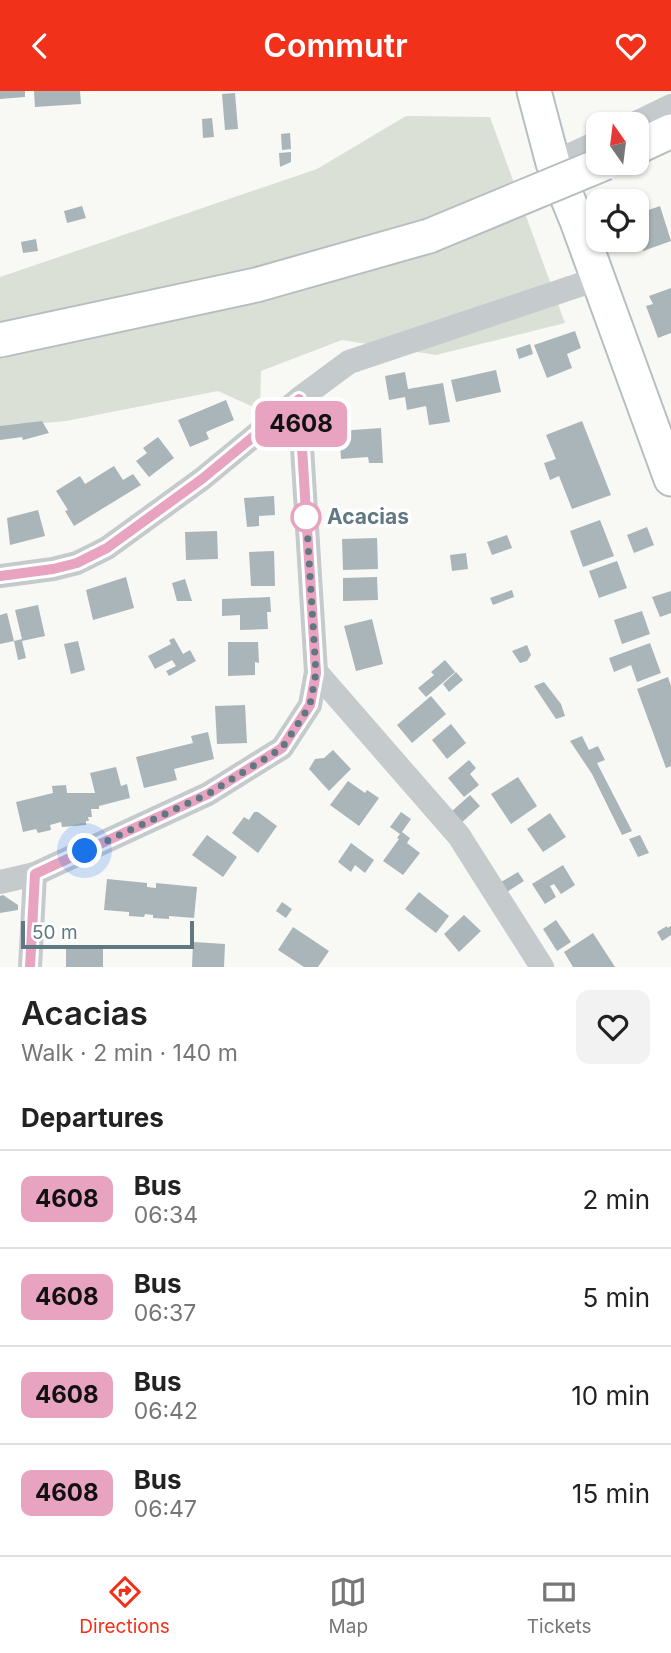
<!DOCTYPE html>
<html lang="en">
<head>
<meta charset="utf-8">
<style>
  :root { --surface:#fff; --page:#f2f2f2; --text:#222; --muted:#767676; --line:#e0e0e0; --accent:#f2311b }
  body { margin:0; font-family:Inter,sans-serif; background:var(--page); color:var(--text); height:100vh; display:flex; flex-direction:column; font-size:26px; white-space:nowrap }
  * { box-sizing:border-box; margin:0 }
  p { font-size:23px; color:var(--muted) }
  .icon { flex:none; width:38px; height:38px; fill:none; stroke:currentColor; stroke-width:2; stroke-linecap:round; stroke-linejoin:round }
  .map { position:relative; height:876px; overflow:hidden }
  .drawer { display:flex; flex-direction:column; background:var(--surface); flex:1 }
  .drawer>* { flex:none }
  .badge { padding:0 14px; border-radius:10px; font-size:24px; line-height:46px }
  .needle { width:46px; rotate:346deg }
  .controls { position:absolute; left:586px; top:21px; display:grid; gap:14px }
  .controls a { display:grid; place-items:center; width:63px; height:63px; border-radius:14px; background:var(--surface); box-shadow:0 2px 5px #0004; font-size:35px }
  .scale { position:absolute; left:21px; bottom:18px; width:173px; box-sizing:border-box; padding-left:7px; border:4px solid #607882; border-top:0; font-size:19px; line-height:24px; white-space:nowrap; color:#607882; -webkit-text-stroke:5px #fff; paint-order:stroke }
  .you { position:absolute; width:35px; height:35px; margin:-18px; border:5px solid #fff; border-radius:50%; background:#1a73e8; box-shadow:0 0 0 10px #1a73e833 }
  .map>.badge { position:absolute; translate:-50% -50%; box-shadow:0 0 0 4px #fff }
  h2 { padding:0 21px; font-size:26px; line-height:63px }
  .round { display:grid; place-items:center; flex:none; width:74px; height:74px; border-radius:14px; background:var(--page) }
  .summary { display:flex; align-items:center; justify-content:space-between; height:119px; padding:0 21px }
  h1 { font-size:33px; font-weight:600; line-height:52px }
  ul { padding:0; list-style:none }
  li { display:flex; align-items:center; gap:21px; height:98px; padding:0 21px; border-top:2px solid var(--line) }
  li div { flex:1 }
  li b { display:block; font-size:26px }
  li em { font-style:normal }
  li .badge { min-width:77px; font-weight:700; text-align:center }
  header { display:flex; justify-content:space-between; align-items:center; height:91px; padding:0 21px; background:var(--accent); color:#fff; font-size:32px; font-weight:600 }
  .dock { display:flex; justify-content:space-around; align-items:center; height:98px; border-top:2px solid var(--line); background:var(--surface); font-size:19px; color:var(--muted) }
  .dock a { display:grid; justify-items:center; gap:4px }
  .dock .active { color:var(--accent) }
  .map>svg:first-child { display:block }
  .green { fill:#dae0d5 }
  .building { fill:#a9b5b9 }
  .lines { fill:none; stroke-linecap:round; stroke-linejoin:round }
  .secondary-casing { stroke:#b7bec1; stroke-width:37 }
  .minor { stroke:#c5cacd; stroke-width:24 }
  .secondary { stroke:#fff; stroke-width:33 }
  .secondary-bridge-casing { stroke:#b7bec1; stroke-width:37; stroke-linecap:butt }
  .secondary-bridge { stroke:#fff; stroke-width:33 }
  .line-casing { stroke:#fff; stroke-width:16 }
  .line { stroke:#e7a3bf; stroke-width:10 }
  .walk { stroke:#607882; stroke-width:7; stroke-dasharray:0 12.6 }
  .stop-dot { fill:#fff; stroke:#e7a3bf; stroke-width:3.5 }
  .labels { text-anchor:middle; stroke-width:7; stroke-linejoin:round; paint-order:stroke }
  .stop-label { font-size:21px; font-weight:bold; fill:#607882; stroke:#fff; text-anchor:start }
</style>
</head>
<body>
<header><svg class="icon" aria-label="back" viewBox="0 0 24 24"><path d="M15 5l-7 7 7 7"/></svg>Commutr<svg class="icon" aria-label="heart" viewBox="0 0 24 24"><path d="M12 20l-8-8c-3-5 5-10 8-4 3-6 11-1 8 4z"/></svg></header>
<div class="map">
<svg width="671" height="876" viewBox="0 0 671 876">
  <rect width="100%" height="100%" fill="#f8f8f5"/>
  <path class="green" d="M406 25 490 26 565 232 436 264 342 249 261 280 260 319 218 300 66 330 0 336V186L317 78Z"/>
  <g class="building">
    <path d="M0 0H25V6L0 8Z"/>
    <path d="M34 0H80L81 13 35 16Z"/>
    <path d="M235 2 238 38 225 39 222 3Z"/>
    <path d="M212 27 214 46 203 47 202 28Z"/>
    <path d="M290 42 291 58 282 59 281 43Z"/>
    <path d="M291 61V71L280 76 279 62Z"/>
    <path d="M82 115 86 127 67 132 64 120Z"/>
    <path d="M660 115 671 150 643 160 637 142V123Z"/>
    <path d="M36 148 38 160 23 162 21 151Z"/>
    <path d="M671 197V242L658 247 646 215 653 213 649 205Z"/>
    <path d="M575 240 581 257 567 263 572 277 547 287 534 254Z"/>
    <path d="M530 253 533 263 519 268 516 258Z"/>
    <path d="M496 279 501 301 456 311 451 289Z"/>
    <path d="M405 281 408 298 443 292 450 331 429 334 426 315 407 319 405 306 389 309 385 285Z"/>
    <path d="M226 309 234 329 206 341 209 348 190 356 178 329Z"/>
    <path d="M42 330 49 342 23 349 22 346 0 349V335Z"/>
    <path d="M582 330 611 404 572 418 559 385 550 389 544 372 556 368 546 344Z"/>
    <path d="M381 337 383 372H369L368 366 341 368 339 340Z"/>
    <path d="M158 346 174 367 149 386 136 370 147 362 143 357Z"/>
    <path d="M114 375 123 389 133 383 141 394 74 435 65 420 68 419 56 400 80 385 85 393Z"/>
    <path d="M274 405 275 424 259 425V435L247 436 244 407Z"/>
    <path d="M38 419 45 445 10 454 7 427Z"/>
    <path d="M600 429 614 465 583 476 570 440Z"/>
    <path d="M647 436 654 454 634 462 627 444Z"/>
    <path d="M217 440 218 468 186 469 185 441Z"/>
    <path d="M507 444 512 457 492 464 487 451Z"/>
    <path d="M377 447 378 478 343 479 342 448Z"/>
    <path d="M274 460 275 495H251L249 461Z"/>
    <path d="M466 462 468 478 452 480 450 464Z"/>
    <path d="M617 470 627 497 599 507 589 480Z"/>
    <path d="M126 486 134 517 93 529 86 499Z"/>
    <path d="M377 486 378 509 343 510V487Z"/>
    <path d="M185 488 192 510H177L172 492Z"/>
    <path d="M512 499 514 506 493 514 490 507Z"/>
    <path d="M671 500V522L660 526 652 506Z"/>
    <path d="M270 506 271 521H267L268 538 240 539V524L222 525V508Z"/>
    <path d="M38 514 45 545 22 550 26 567 18 569 14 550 0 553V524L7 522 14 550 22 548 15 519Z"/>
    <path d="M642 520 650 543 622 553 614 529Z"/>
    <path d="M372 528 383 573 356 580 344 535Z"/>
    <path d="M174 547 183 563 190 559 196 570 169 585 166 580 176 575 172 569 155 578 148 565 171 553 169 549Z"/>
    <path d="M78 550 85 579 71 583 64 553Z"/>
    <path d="M228 551H258L259 572 255 571V584L228 585Z"/>
    <path d="M650 552 661 582 637 591 631 574 614 581 609 567Z"/>
    <path d="M527 554 531 564 527 570 520 572 512 560Z"/>
    <path d="M445 569 455 581 426 606 418 597 434 584 431 581Z"/>
    <path d="M456 581 463 589 449 601 443 593Z"/>
    <path d="M668 586 671 595V675L666 677 637 598Z"/>
    <path d="M544 591 561 613 565 625 556 628 534 595Z"/>
    <path d="M431 605 446 623 412 652 397 634Z"/>
    <path d="M245 614 247 652 217 653 215 615Z"/>
    <path d="M451 633 466 652 447 668 432 649Z"/>
    <path d="M208 641 214 668 174 678 177 689 144 697 136 666 193 652 191 645Z"/>
    <path d="M582 645 589 659 598 655 605 669 597 672 632 740 622 744 592 683 570 650Z"/>
    <path d="M333 659 351 678 329 700 309 678 315 668 324 667Z"/>
    <path d="M469 669 476 677 470 683 479 694 464 706 448 687Z"/>
    <path d="M116 676 121 695 127 693 130 707 99 715V718H91L92 726H88L89 730H86V734L62 736 61 731 50 734 51 739 38 742 36 738 23 741 16 711 53 702 52 695 66 694 67 702H95L90 682Z"/>
    <path d="M518 686 537 715 511 733 491 703Z"/>
    <path d="M348 690 365 702 367 699 379 707 359 735 330 714Z"/>
    <path d="M470 704 480 715 460 733 451 721Z"/>
    <path d="M254 721H258L277 735 258 762 232 742 244 726 249 729Z"/>
    <path d="M401 721 411 728 402 741 410 747 407 752 420 762 403 784 383 770 399 748 397 747 400 743 390 736Z"/>
    <path d="M550 722 566 746 543 761 527 738Z"/>
    <path d="M207 744 237 766 223 786 192 764Z"/>
    <path d="M640 744 649 762 638 766 629 748Z"/>
    <path d="M351 752 374 769 365 782 355 774 351 781 338 771Z"/>
    <path d="M563 774 575 794 561 803 554 793 550 795 556 806 545 813 532 793Z"/>
    <path d="M518 781 524 790 507 801 501 791Z"/>
    <path d="M107 788 147 792V796L156 797V792L197 796 194 827 169 825V828L153 827V824L145 823 144 826 129 825V821L104 819Z"/>
    <path d="M419 801 449 825 436 842 405 818Z"/>
    <path d="M3 804 18 814V819L0 822V805Z"/>
    <path d="M282 811 292 818 286 827 276 820Z"/>
    <path d="M464 824 481 840 459 861 444 843Z"/>
    <path d="M556 829 571 851 557 860 543 838Z"/>
    <path d="M667 835V837L671 835V844L662 850 657 841Z"/>
    <path d="M293 836 329 860 318 876H304L278 859Z"/>
    <path d="M593 842 615 876H573L564 861Z"/>
    <path d="M193 851 225 853 224 876H192Z"/>
    <path d="M66 855 103 856V876H66Z"/>
  </g>
  <g class="lines">
    <g class="secondary-casing">
      <g id="secondary">
        <path d="M534 0 553 72 577 130 671 388"/>
        <path d="M637 56 671 40"/>
        <path d="M0 249 256 194 429 145"/>
      </g>
    </g>
    <g class="minor">
      <path d="M634 33 671 15"/>
      <path d="M553 72 598 51"/>
      <path d="M0 485 53 478 77 472 107 457 202 388 299 308 349 271 597 188"/>
      <path d="M316 581 459 745 542 876"/>
      <path d="M0 791 35 783 208 703 282 657 310 614 316 581 299 308"/>
      <path d="M30 876 35 783"/>
    </g>
    <use href="#secondary" class="secondary"/>
    <g class="secondary-bridge-casing">
      <path id="secondary-bridge" d="M429 145 605 72"/>
    </g>
    <use href="#secondary-bridge" class="secondary-bridge"/>
  </g>
  <g class="lines">
    <g class="line-casing">
      <path id="line" d="M0 485 53 478 77 472 107 457 202 388 299 308 316 582 310 614 282 657 208 703 35 783 30 876"/>
    </g>
    <use href="#line" class="line"/>
    <path class="walk" d="M85 760 208 703 282 657 296 636 310 614 316 582 306 419V426"/>
  </g>
  <circle class="stop-dot" cx="306" cy="426" r="14"/>
  <g class="labels">
    <g class="stop-label">
      <text x="327" y="433">Acacias</text>
    </g>
  </g>
</svg>
<div class="controls">
<a><svg class="needle" viewBox="-14 -14 28 28"><path d="M0-13l5 13h-10z" fill="#e53935"/><path d="M0 13l5-13h-10z" fill="#767676"/></svg></a>
<a><svg class="icon" aria-label="locate" viewBox="0 0 24 24"><circle cx="12" cy="12" r="6"/><path d="M12 2v4M12 18v4M2 12h4M18 12h4"/></svg></a>
</div>
<div class="scale">50 m</div>
<div class="you" style="left:85px;top:760px"></div>
<b class="badge" style="left:301px;top:333px;background:#e7a3bf;color:#111">4608</b>
</div>
<section class="drawer">
<div class="summary"><div><h1>Acacias</h1><p>Walk · 2 min · 140 m</p></div><a class="round"><svg class="icon" aria-label="heart" viewBox="0 0 24 24"><path d="M12 20l-8-8c-3-5 5-10 8-4 3-6 11-1 8 4z"/></svg></a></div>
<h2>Departures</h2>
<ul>
<li><span class="badge" style="background:#e7a3bf;color:#111">4608</span><div><b>Bus</b><p>06:34</p></div><em>2 min</em></li>
<li><span class="badge" style="background:#e7a3bf;color:#111">4608</span><div><b>Bus</b><p>06:37</p></div><em>5 min</em></li>
<li><span class="badge" style="background:#e7a3bf;color:#111">4608</span><div><b>Bus</b><p>06:42</p></div><em>10 min</em></li>
<li><span class="badge" style="background:#e7a3bf;color:#111">4608</span><div><b>Bus</b><p>06:47</p></div><em>15 min</em></li>
</ul>
</section>
<nav class="dock">
<a class="active"><svg class="icon" aria-label="directions" viewBox="0 0 24 24"><path d="M12 3l9 9-9 9-9-9zM9 14v-3h6M13 9l2 2-2 2"/></svg>Directions</a>
<a><svg class="icon" aria-label="map" viewBox="0 0 24 24"><path d="M3 6l6-2 6 2 6-2v14l-6 2-6-2-6 2zM9 4v14M15 6v14"/></svg>Map</a>
<a><svg class="icon" aria-label="tickets" viewBox="0 0 24 24"><path d="M3 7h18v10H3zM15 7v10"/></svg>Tickets</a>
</nav>
</body>
</html>
